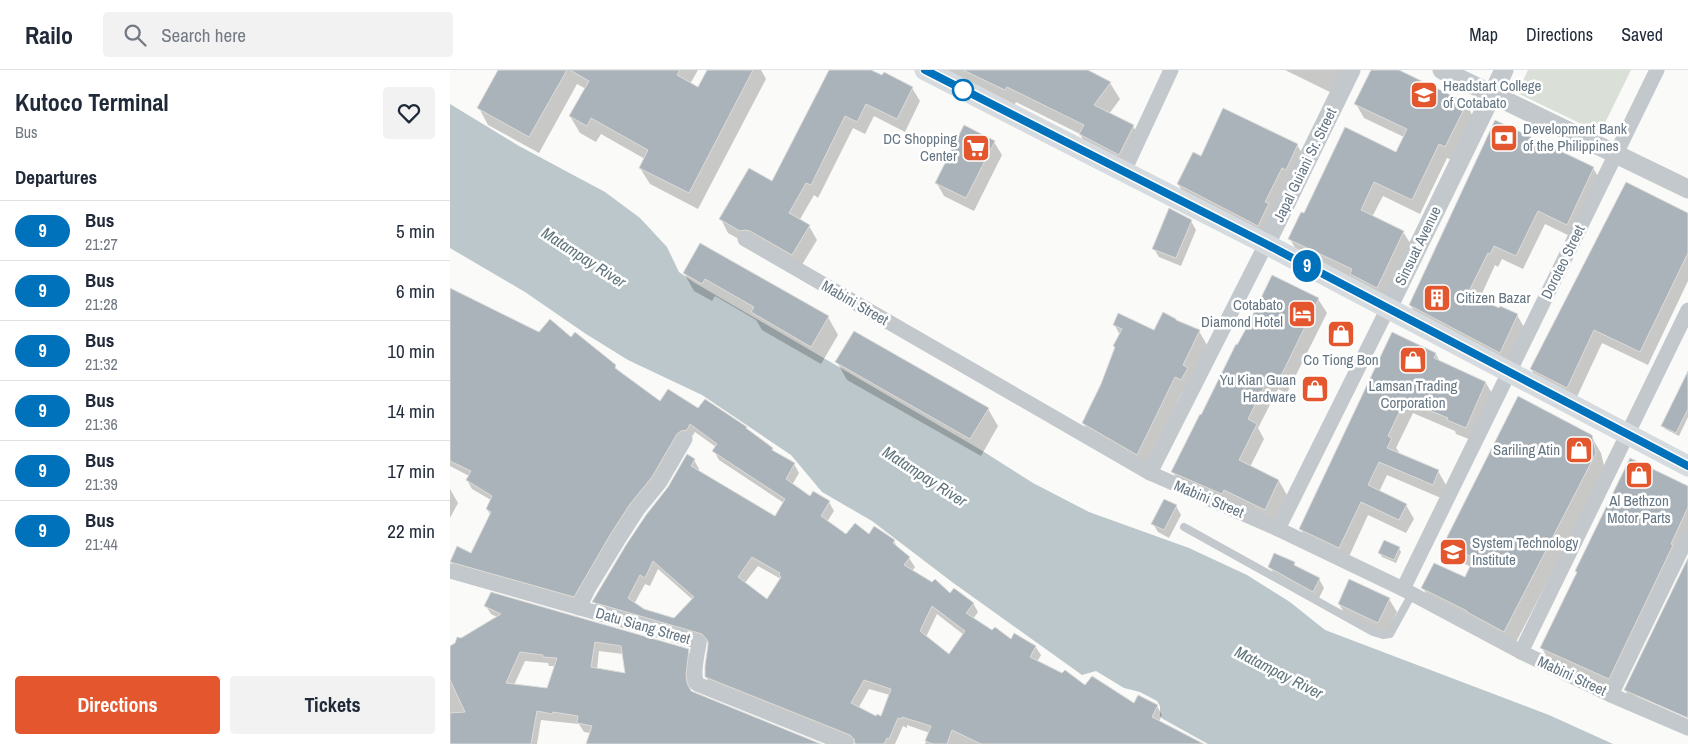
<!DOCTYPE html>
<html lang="en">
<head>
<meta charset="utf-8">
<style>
  :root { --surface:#fff; --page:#f2f2f3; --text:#1f2937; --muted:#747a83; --line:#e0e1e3; --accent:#e4572e }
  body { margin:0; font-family:"Archivo Narrow",sans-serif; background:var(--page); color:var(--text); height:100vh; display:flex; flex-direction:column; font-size:19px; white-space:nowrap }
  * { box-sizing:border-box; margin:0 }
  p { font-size:16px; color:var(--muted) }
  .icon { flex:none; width:28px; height:28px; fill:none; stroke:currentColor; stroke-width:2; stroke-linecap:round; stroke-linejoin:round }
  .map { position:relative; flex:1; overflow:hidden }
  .details { display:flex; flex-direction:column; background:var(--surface); width:450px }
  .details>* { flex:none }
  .badge { padding:0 10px; border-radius:16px; font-size:18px; line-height:32px }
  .map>.badge { position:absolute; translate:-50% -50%; box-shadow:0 0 0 2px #fff }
  h2 { padding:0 15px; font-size:19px; line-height:45px }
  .round { display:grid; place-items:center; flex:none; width:52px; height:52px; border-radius:5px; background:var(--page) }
  .summary { display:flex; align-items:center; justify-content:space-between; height:85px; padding:0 15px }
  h1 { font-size:24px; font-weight:700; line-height:38px }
  .action { display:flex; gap:10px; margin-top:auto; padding:10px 15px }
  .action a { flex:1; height:58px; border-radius:5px; background:var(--accent); color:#fff; font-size:20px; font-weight:700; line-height:58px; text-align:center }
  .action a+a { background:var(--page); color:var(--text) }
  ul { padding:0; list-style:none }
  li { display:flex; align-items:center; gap:15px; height:60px; padding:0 15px; border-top:1px solid var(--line) }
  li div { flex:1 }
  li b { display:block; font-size:19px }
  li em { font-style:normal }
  li .badge { min-width:55px; font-weight:700; text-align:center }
  header { display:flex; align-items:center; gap:30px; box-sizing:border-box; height:70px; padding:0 25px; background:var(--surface); border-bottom:1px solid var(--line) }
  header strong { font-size:24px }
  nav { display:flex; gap:28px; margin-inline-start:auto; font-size:18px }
  .search { width:350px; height:45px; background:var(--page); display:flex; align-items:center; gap:12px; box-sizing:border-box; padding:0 18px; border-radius:5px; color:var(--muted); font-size:19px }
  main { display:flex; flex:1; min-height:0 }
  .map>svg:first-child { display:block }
  .green { fill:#dadfd7 }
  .water { fill:#bbc7cb }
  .shadow { fill:#0003; fill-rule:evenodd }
  .building { fill:#aab3b9; stroke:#dcdcda; fill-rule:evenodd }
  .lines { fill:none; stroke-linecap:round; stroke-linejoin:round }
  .service { stroke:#c3c8cc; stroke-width:8 }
  .minor { stroke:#c3c8cc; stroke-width:15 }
  .tertiary { stroke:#c3c8cc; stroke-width:19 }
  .secondary { stroke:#d6dbdf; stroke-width:21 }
  .line-casing { stroke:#fff; stroke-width:11 }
  .line { stroke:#0072bc; stroke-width:8 }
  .stop-dot { fill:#fff; stroke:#0072bc; stroke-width:2.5 }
  .labels { text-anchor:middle; stroke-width:5; stroke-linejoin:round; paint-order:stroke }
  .poi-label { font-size:15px; fill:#657683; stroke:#fff; text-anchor:start }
  .street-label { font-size:15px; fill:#657683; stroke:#fff }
  .water-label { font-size:16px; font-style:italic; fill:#60757c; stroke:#fff }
</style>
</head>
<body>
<header>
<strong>Railo</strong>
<div class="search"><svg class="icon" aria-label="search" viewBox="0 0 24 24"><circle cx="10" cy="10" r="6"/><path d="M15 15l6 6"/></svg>Search here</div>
<nav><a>Map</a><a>Directions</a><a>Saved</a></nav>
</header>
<main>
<section class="details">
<div class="summary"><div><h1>Kutoco Terminal</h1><p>Bus</p></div><a class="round"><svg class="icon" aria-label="heart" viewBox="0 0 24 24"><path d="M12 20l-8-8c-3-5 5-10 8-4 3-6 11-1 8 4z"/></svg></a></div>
<h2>Departures</h2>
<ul>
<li><span class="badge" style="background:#0072bc;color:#fff">9</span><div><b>Bus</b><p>21:27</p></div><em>5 min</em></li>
<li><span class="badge" style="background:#0072bc;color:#fff">9</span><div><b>Bus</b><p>21:28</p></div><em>6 min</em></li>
<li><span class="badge" style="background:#0072bc;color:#fff">9</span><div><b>Bus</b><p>21:32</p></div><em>10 min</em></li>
<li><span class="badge" style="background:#0072bc;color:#fff">9</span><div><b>Bus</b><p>21:36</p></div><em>14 min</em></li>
<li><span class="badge" style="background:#0072bc;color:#fff">9</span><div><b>Bus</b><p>21:39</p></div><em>17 min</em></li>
<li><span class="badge" style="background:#0072bc;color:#fff">9</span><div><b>Bus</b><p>21:44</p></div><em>22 min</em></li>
</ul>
<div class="action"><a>Directions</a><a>Tickets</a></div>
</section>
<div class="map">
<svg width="1238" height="674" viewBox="0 0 1238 674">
  <rect width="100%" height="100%" fill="#fafaf8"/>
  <path class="green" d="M1078 0H1181L1150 63 1067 23Z"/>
  <path class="water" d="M0 34 69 76 155 122 190 148 217 177 229 202 245 213 531 380 583 413 639 442 739 478 797 505 840 532 875 560 1099 645 1163 674H758L713 649 710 646V636L707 631 690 622 674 618 646 601 632 605 502 512 422 451 372 422 341 385 252 325 178 290 136 264 75 222 0 178Z"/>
  <g class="shadow">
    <path d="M50 0H248L240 14 249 18 259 0H311L316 9 248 139 200 114 190 98 195 89 151 64 146 72 130 63 120 46 136 19 127 14 89 83 38 55 29 38Z"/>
    <path d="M380 0H418L462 18 470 31 455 62 424 46 415 64 403 58 368 128 364 125 349 151 359 156 367 170 350 198 298 174 278 163 271 149 323 113Z"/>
    <path d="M490 0H636L660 13 670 29 659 44 683 56 692 72 678 101 639 81 630 64 566 32 564 36Z"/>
    <path d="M835 0H898L886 25Z"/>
    <path d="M922 0H946L1016 34 1024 48 1004 91 997 88 970 144 933 126 922 147 953 162 962 176 935 232 848 183 840 169 854 145 947 83 954 67 914 48 906 34Z"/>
    <path d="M544 72 552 85 524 141 494 126 486 112Z"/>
    <path d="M847 75 855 88 816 168 736 128 728 114 751 87Z"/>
    <path d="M1143 98 1151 111 1124 168 1095 154 1073 199 1052 189 1048 197 1045 195 1029 230 1067 245 1075 259 1057 295 968 248 960 235Z"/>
    <path d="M1176 114 1238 144V211L1198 295 1152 273 1125 331 1089 312 1081 299Z"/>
    <path d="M741 151 746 160 731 196 709 187 704 179Z"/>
    <path d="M251 174 378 247 388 265 371 294 312 260 306 250 265 226 262 231 244 221 234 203Z"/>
    <path d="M822 207 868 229 877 243 837 323 828 319 808 358 814 369 800 397 829 411 837 425 823 453 731 416 723 402Z"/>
    <path d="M0 219 89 264 121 269 165 296 169 303 210 333 248 340 322 379 324 382 344 394 349 403 342 415 360 428 379 432 384 441 377 452 397 466H419L444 471 448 479 459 488 465 497 462 501 500 525 523 533 528 542 523 549 543 562 562 570 585 576 591 585 587 592 635 617 685 635 707 636 712 645 709 652 751 674H475L480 663 457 655V658L453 656 445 674H406L261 616 256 607 259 574 255 571 149 541 144 532 244 390 249 399 248 402 325 447 334 433 269 390 264 381 266 377 245 362 129 535 7 500 1 492 22 484 41 446 37 439 41 430 22 419 17 410 19 406 0 396ZM308 496 331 509 317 531 294 514ZM208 499 243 530 225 550 193 540 184 534 195 514 200 516ZM487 544 514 565 500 586 476 567ZM419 619 440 625 432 648 426 647 409 637Z"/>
    <path d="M664 254 705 262 749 261 757 275 739 324 733 321 696 398 641 367 633 353 652 314 666 278 665 276 670 265Z"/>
    <path d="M942 264 986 284 990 292 1036 313 1044 327 1024 371 1006 364 1005 361 963 343 946 378 949 382 948 384 988 401 996 415 991 428 937 405 929 422 956 435 964 449 956 463 918 445 897 491 858 472 850 458Z"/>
    <path d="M387 292 538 339 548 356 531 386 397 310Z"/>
    <path d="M1234 312 1238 314V347L1229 366 1215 359 1213 355Z"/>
    <path d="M1141 366 1151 383 1155 400 1063 578 982 534 973 518 1016 509 1021 497 1005 489 995 473Z"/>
    <path d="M1181 389 1238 418V465L1166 620 1099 591 1092 578 1128 503 1126 501Z"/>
    <path d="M0 419 8 433 0 448Z"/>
    <path d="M726 436 731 445 719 468 708 462 703 454Z"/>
    <path d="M949 478 951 482 946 493 932 487 930 483Z"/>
    <path d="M1238 490V646L1186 624V626L1238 649V658L1183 634 1175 620Z"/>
    <path d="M844 493 847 498 869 509 874 518 868 530 825 506 820 497Z"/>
    <path d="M939 529 947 542 936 566 897 548 889 534Z"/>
    <path d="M36 536 238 580 243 589 240 616 242 623 368 674H137L141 663 134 662 129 654 91 650 87 674H0V577L47 547 41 544ZM149 581 173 584 176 604 147 599ZM75 591 98 593 99 596H106L98 620 64 615Z"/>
  </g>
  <g class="building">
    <path d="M48 0H117L79 67 27 38Z"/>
    <path d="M120 0H230L227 5 248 17 257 0H303L239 123 189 98 198 80 141 48 137 56 119 46 139 11Z"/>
    <path d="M379 0H421L432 5 434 2 463 17 447 49 416 34 407 52 395 46 361 115 356 113 339 143 360 155 342 185 300 161 295 160 290 161 269 149 299 98 322 111Z"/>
    <path d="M513 0H638L661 12 644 35 684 55 669 85 629 64 634 55 557 17 555 20Z"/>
    <path d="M921 0H949L1017 33 995 77 989 74 962 130 924 112 911 140 954 161 927 218 900 204 902 199 838 169 851 142 854 143 895 57 946 82 957 59 904 34Z"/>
    <path d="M773 38 848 74 836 100 832 98 815 132 819 133 808 156 727 114 743 82 751 86Z"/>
    <path d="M1045 50 1144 97 1117 155 1088 141 1066 186 1044 176 1040 184 1038 183 1018 223 1049 238 1050 236 1068 244 1050 283 959 235Z"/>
    <path d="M514 55 545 71 516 128 485 113Z"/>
    <path d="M1176 112 1238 143V183L1190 282 1144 260 1117 318 1080 299Z"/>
    <path d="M719 138 742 150 726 188 702 179Z"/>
    <path d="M250 173 379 246 361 277 301 242 304 237 255 209 252 214 233 203Z"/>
    <path d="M822 205 869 228 829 310 820 305 798 349 807 354 789 390 829 410 815 440 774 420 772 424 721 402 750 344 751 345 786 274 787 275 797 257Z"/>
    <path d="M0 218 89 262 100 249 121 267 125 262 166 295 165 298 210 331 218 319 248 338 255 329 297 357 296 358 323 378 322 380 345 393 336 409 360 426 363 421 380 431 371 446 396 464 405 453 419 464 424 456 445 470 443 473 460 487 454 495 482 512 485 509 500 523 504 518 524 533 516 543 542 560 545 557 561 569 564 563 586 576 580 587 612 603 615 600 635 615 642 606 684 633 688 625 708 635 702 647 754 674H531L502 660 497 674H483L475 671 481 656 452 647V649L448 648 439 669 437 668 434 674H405L404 669 400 665 255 607V596L258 575V571L252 564 142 532 176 475 196 445 218 417 237 384 245 389 241 396 325 446 335 429 262 381 267 374 240 354 237 360 231 361 227 364 202 407 180 434 160 465 124 527 0 492 7 476 21 483 41 442 36 439 42 426 16 410 21 401 0 391ZM302 487 330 503 329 505 331 507 317 529 288 507ZM203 491 244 527 224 548 194 539 178 528 190 505 195 508ZM482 536 515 561 499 584 470 561ZM414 610 441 619 431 646 427 644 426 646 401 633Z"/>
    <path d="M713 242 726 249V250L750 260 733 295 738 298 731 310 725 307 687 385 632 353 651 314 665 277 663 276 672 259 663 255 668 243 704 260Z"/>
    <path d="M404 261 539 338 520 369 385 292Z"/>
    <path d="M942 262 986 283 984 288 1036 312 1016 358 997 350 998 348 955 330 938 366 942 368 937 378 989 400 983 415 929 392 918 415 957 434 949 450 911 432 889 478 849 459Z"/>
    <path d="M1238 301V339L1226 363 1211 356Z"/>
    <path d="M1068 326 1142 365 1146 383 1054 562 1017 542V541L971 518 984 493 1015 507 1024 488 994 473Z"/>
    <path d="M1180 388 1238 416V437L1221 474 1223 475 1159 609 1090 578 1127 502 1125 501Z"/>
    <path d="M714 429 727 435 714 460 701 454Z"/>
    <path d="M934 470 950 477 944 490 928 483Z"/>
    <path d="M824 483 845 492 844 495 870 508 863 522 818 497Z"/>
    <path d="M1238 488V648L1174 620Z"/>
    <path d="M899 509 940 528 928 553 888 534Z"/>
    <path d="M41 522 239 579 236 605 237 613 241 621 371 674H136L142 656 127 653 128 646 103 642 102 644 87 641 81 674H0V643L15 642 0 610V576L5 573 7 567 11 568 51 544 34 536ZM145 572 171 576 175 603 141 597ZM70 582 93 585V587L107 588 97 618 56 613Z"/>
  </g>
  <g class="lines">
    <path class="service" d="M734 457 923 562 933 565 940 564 962 524"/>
    <g class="minor">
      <path d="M674 101 721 0"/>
      <path d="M295 169 700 403 828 459 953 519 1071 582 1161 625 1238 658"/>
      <path d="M700 403 816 174"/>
      <path d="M828 459 938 238"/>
      <path d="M0 501 246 571 249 574C247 586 242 604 247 614L396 674"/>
      <path d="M953 519 1207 0"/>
      <path d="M129 538 138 519 168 470 188 439 210 412 235 369"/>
      <path d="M1071 582 1238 240"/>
      <path d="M1161 625 1238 466"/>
    </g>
    <g class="tertiary">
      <path d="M992 0 1238 119"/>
      <path d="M816 174 901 0"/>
      <path d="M938 238 1054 0"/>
    </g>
    <path class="secondary" d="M475 0 816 174 1238 396"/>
  </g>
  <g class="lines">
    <g class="line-casing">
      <path id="line" d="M475 0 816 174 1238 396"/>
    </g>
    <use href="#line" class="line"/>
  </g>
  <defs>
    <g id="university-square" transform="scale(1.4375)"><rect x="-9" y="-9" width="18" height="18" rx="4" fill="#e4572e" stroke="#fff"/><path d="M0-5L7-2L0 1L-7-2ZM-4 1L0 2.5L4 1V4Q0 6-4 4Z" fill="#fff"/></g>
    <g id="bank-square" transform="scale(1.4375)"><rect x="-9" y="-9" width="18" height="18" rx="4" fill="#e4572e" stroke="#fff"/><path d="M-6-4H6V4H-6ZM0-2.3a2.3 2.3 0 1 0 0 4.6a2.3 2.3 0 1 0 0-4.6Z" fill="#fff"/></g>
    <g id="supermarket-square" transform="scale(1.4375)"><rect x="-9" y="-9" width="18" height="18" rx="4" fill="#e4572e" stroke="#fff"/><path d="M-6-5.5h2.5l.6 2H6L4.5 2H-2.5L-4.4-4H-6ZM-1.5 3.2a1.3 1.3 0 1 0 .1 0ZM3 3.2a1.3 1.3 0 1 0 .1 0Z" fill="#fff"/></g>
    <g id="building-square" transform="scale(1.4375)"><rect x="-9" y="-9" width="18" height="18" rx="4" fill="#e4572e" stroke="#fff"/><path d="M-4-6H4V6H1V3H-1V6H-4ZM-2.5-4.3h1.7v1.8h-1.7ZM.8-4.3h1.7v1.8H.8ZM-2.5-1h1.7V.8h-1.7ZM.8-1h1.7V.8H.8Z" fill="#fff"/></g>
    <g id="hotel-square" transform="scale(1.4375)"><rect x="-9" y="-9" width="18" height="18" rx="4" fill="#e4572e" stroke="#fff"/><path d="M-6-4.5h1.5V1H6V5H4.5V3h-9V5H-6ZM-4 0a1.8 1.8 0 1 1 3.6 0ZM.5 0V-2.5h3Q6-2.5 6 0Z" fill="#fff"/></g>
    <g id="shop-square" transform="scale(1.4375)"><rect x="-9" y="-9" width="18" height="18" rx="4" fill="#e4572e" stroke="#fff"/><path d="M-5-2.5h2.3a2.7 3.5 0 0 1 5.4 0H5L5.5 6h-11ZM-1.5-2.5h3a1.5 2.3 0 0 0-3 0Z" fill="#fff"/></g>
  </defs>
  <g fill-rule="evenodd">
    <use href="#university-square" x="974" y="25"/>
    <use href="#bank-square" x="1054" y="68"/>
    <use href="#supermarket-square" x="526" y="78"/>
    <use href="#building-square" x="987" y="228"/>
    <use href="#hotel-square" x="852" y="244"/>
    <use href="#shop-square" x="891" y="264"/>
    <use href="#shop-square" x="963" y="290"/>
    <use href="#shop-square" x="865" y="319"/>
    <use href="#shop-square" x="1129" y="380"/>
    <use href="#shop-square" x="1189" y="405"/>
    <use href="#university-square" x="1003" y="482"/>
  </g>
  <circle class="stop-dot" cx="513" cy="20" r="10"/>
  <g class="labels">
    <g class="poi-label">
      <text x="993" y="21">Headstart College<tspan x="993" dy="17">of Cotabato</tspan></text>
      <text x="1073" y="64">Development Bank<tspan x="1073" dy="17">of the Philippines</tspan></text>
      <text x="507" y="74" text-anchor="end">DC Shopping<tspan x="507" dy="17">Center</tspan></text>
      <text x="1006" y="233">Citizen Bazar</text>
      <text x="833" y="240" text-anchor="end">Cotabato<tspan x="833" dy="17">Diamond Hotel</tspan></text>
      <text x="891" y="295" text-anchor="middle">Co Tiong Bon</text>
      <text x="846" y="315" text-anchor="end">Yu Kian Guan<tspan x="846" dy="17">Hardware</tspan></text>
      <text x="963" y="321" text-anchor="middle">Lamsan Trading<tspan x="963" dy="17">Corporation</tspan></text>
      <text x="1110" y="385" text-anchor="end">Sariling Atin</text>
      <text x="1189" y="436" text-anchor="middle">Al Bethzon<tspan x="1189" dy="17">Motor Parts</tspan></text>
      <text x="1022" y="478">System Technology<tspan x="1022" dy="17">Institute</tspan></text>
    </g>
    <g class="street-label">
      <text transform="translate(855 95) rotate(-64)" y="5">Japal Guiani Sr. Street</text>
      <text transform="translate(968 176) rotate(-64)" y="5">Sinsuat Avenue</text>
      <text transform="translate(1113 192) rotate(-64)" y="5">Doroteo Street</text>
      <text transform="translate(405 233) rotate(30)" y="5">Mabini Street</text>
      <text transform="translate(759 429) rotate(23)" y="5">Mabini Street</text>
      <text transform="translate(193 556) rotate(16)" y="5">Datu Siang Street</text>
      <text transform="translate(1122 606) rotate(25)" y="5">Mabini Street</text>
    </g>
    <g class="water-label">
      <text transform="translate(134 187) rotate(33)" y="6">Matampay River</text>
      <text transform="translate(475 406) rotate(33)" y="6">Matampay River</text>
      <text transform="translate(829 602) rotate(27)" y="6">Matampay River</text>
    </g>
  </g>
</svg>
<b class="badge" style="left:857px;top:196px;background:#0072bc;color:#fff">9</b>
</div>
</main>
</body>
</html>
